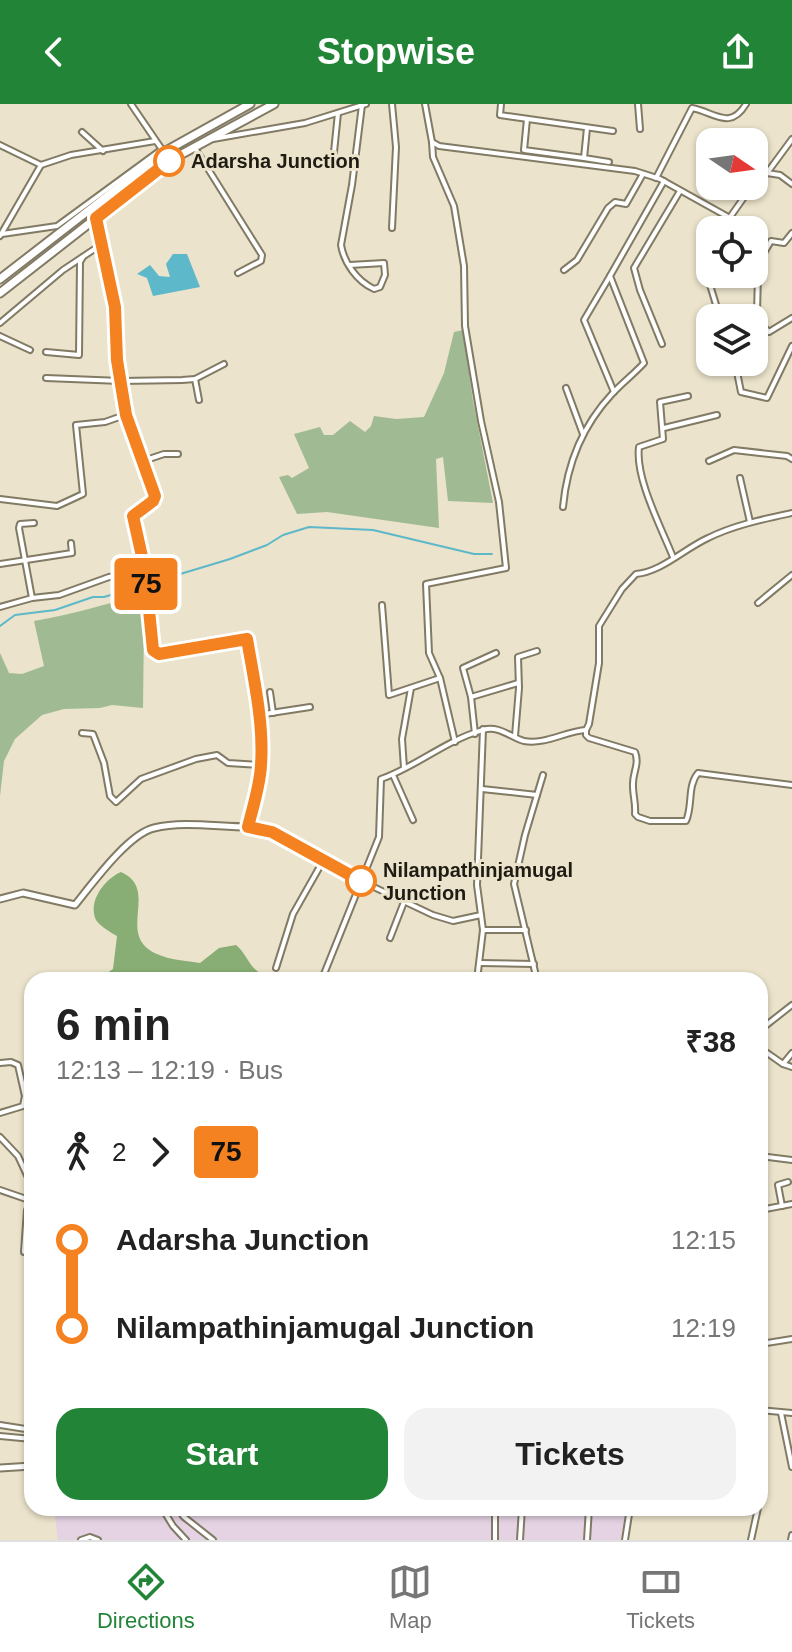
<!DOCTYPE html>
<html lang="en">
<head>
<meta charset="utf-8">
<style>
  :root { --surface:#fff; --page:#f2f2f2; --text:#222; --muted:#767676; --line:#e0e0e0; --accent:#228437 }
  body { margin:0; font-family:Arial,sans-serif; background:var(--page); color:var(--text); height:100vh; display:flex; flex-direction:column; font-size:30px; white-space:nowrap }
  * { box-sizing:border-box; margin:0 }
  p { font-size:26px; color:var(--muted) }
  .icon { flex:none; width:44px; height:44px; fill:none; stroke:currentColor; stroke-width:2; stroke-linecap:round; stroke-linejoin:round }
  .map { position:relative; flex:1; overflow:hidden }
  .sheet { position:absolute; left:24px; top:868px; width:744px; height:544px; display:flex; flex-direction:column; background:var(--surface); border-radius:24px; box-shadow:0 2px 6px #0004 }
  .sheet>* { flex:none }
  .badge { padding:0 16px; border-radius:6px; font-size:28px; line-height:52px }
  .needle { width:52px; rotate:103deg }
  .buttons { position:absolute; left:696px; top:24px; display:grid; gap:16px }
  .buttons a { display:grid; place-items:center; width:72px; height:72px; border-radius:16px; background:var(--surface); box-shadow:0 2px 6px #0004; font-size:40px }
  .map>.badge { position:absolute; translate:-50% -50%; box-shadow:0 0 0 4px #fff }
  .legs { display:flex; align-items:center; gap:12px; height:88px; padding:0 32px; font-size:26px }
  .legs p { margin-inline-start:auto }
  .overview { display:flex; align-items:center; justify-content:space-between; height:136px; padding:0 32px }
  h1 { font-size:44px; font-weight:700; line-height:60px }
  .cta { display:flex; gap:16px; margin-top:auto; padding:16px 32px }
  .cta a { flex:1; height:92px; border-radius:24px; background:var(--accent); color:#fff; font-size:32px; font-weight:700; line-height:92px; text-align:center }
  .cta a+a { background:var(--page); color:var(--text) }
  ul { padding:0 32px; list-style:none }
  li { display:flex; align-items:center; gap:28px; height:88px; font-size:30px }
  li i { display:grid; place-items:center; width:12px; height:100%; margin:0 10px; background:currentColor }
  li i::after { content:''; width:20px; height:20px; margin:-10px; border:6px solid; border-radius:50%; background:var(--surface) }
  li p { margin-inline-start:auto }
  li:first-child i { background:linear-gradient(#0000 50%,currentColor 0) }
  li:last-child i { background:linear-gradient(currentColor 50%,#0000 0) }
  header { display:flex; justify-content:space-between; align-items:center; height:104px; padding:0 32px; background:var(--accent); color:#fff; font-size:36px; font-weight:700 }
  .tab-bar { display:flex; justify-content:space-around; align-items:center; height:112px; border-top:2px solid var(--line); background:var(--surface); font-size:22px; color:var(--muted) }
  .tab-bar a { display:grid; justify-items:center; gap:4px }
  .tab-bar .selected { color:var(--accent) }
  .map>svg:first-child { display:block }
  .commercial { fill:#e5d3e4 }
  .green { fill:#a0bb93 }
  .forest { fill:#88ae75 }
  .water { fill:#5db8c9 }
  .lines { fill:none; stroke-linecap:round; stroke-linejoin:round }
  .stream { stroke:#5db8c9; stroke-width:2 }
  .minor-casing { stroke:#817a64; stroke-width:8 }
  .tertiary-casing { stroke:#817a64; stroke-width:9 }
  .primary-casing { stroke:#817a64; stroke-width:11 }
  .minor { stroke:#fff; stroke-width:4 }
  .tertiary { stroke:#fff; stroke-width:5 }
  .primary { stroke:#fff; stroke-width:7 }
  .line-1-casing { stroke:#fff; stroke-width:18 }
  .line-1 { stroke:#f58220; stroke-width:12 }
  .stop-1-dot { fill:#fff; stroke:#f58220; stroke-width:4 }
  .labels { text-anchor:middle; stroke-width:6; stroke-linejoin:round; paint-order:stroke }
  .stop-label { font-size:20px; font-weight:bold; fill:#1f1c14; stroke:#ebe3cb; text-anchor:start }
</style>
</head>
<body>
<header><svg class="icon" aria-label="back" viewBox="0 0 24 24"><path d="M15 5l-7 7 7 7"/></svg>Stopwise<svg class="icon" aria-label="share" viewBox="0 0 24 24"><path d="M12 15V3M7 8l5-5 5 5M5 13v7h14v-7"/></svg></header>
<div class="map">
<svg width="792" height="1436" viewBox="0 0 792 1436">
  <rect width="100%" height="100%" fill="#ebe3cb"/>
  <path class="commercial" d="M54 1404H628L621 1436H58Z"/>
  <g class="green">
    <path d="M463 226 473 297 493 399 448 397 443 353 436 355 439 424 327 408 297 410 279 373 288 371 292 374 309 364 294 330 320 323 324 331H333L350 317 365 328 371 322 374 312 396 315 424 313 444 269 454 228Z"/>
    <path d="M138 491 144 520 143 604 112 601 100 604 64 605 42 611 15 635 4 657 0 692V549L9 569 22 570 44 562 34 517C70 511 104 501 138 491Z"/>
  </g>
  <path class="forest" d="M121 768C161 786 114 831 157 850 170 856 187 857 200 859L219 844 236 841C244 848 246 854 252 862 257 868 262 869 266 876H97L113 865 117 832C110 828 100 822 96 816 87 797 106 774 121 768Z"/>
  <path class="water" d="M173 150H187L200 183 153 192 147 174 137 170 150 161 159 172 170 173 166 160Z"/>
  <g class="lines">
    <path class="stream" d="M0 522 15 511 55 506 93 493H104L230 455 267 441 283 431 309 423 373 426 474 450H492"/>
    <g class="minor-casing">
      <g id="minor">
        <path d="M131 0 163 47"/>
        <path d="M425 0 432 38 439 42 635 67 660 75 730 114"/>
        <path d="M501 0 500 11 613 27"/>
        <path d="M638 0 640 25"/>
        <path d="M527 15 524 46 584 54"/>
        <path d="M587 24 584 54 609 58"/>
        <path d="M82 28 103 47"/>
        <path d="M213 35 305 19 366 0"/>
        <path d="M432 38 433 53 454 102 464 162 465 222 481 317 499 398 506 464 426 480 429 549 440 574 455 638"/>
        <path d="M0 41 41 61 71 51 155 37"/>
        <path d="M195 44 262 151 261 157 238 169"/>
        <path d="M334 48 338 9"/>
        <path d="M767 69 780 71 792 80"/>
        <path d="M656 74 692 4C714 8 730 27 746 0"/>
        <path d="M754 79 767 69 792 35"/>
        <path d="M392 124 396 43 392 0"/>
        <path d="M721 126 752 82"/>
        <path d="M792 129 784 139 771 137 761 154 758 169 757 209 760 219 769 228 792 214"/>
        <path d="M2 130 57 122 162 45"/>
        <path d="M0 132 41 61"/>
        <path d="M710 157 707 171 720 214"/>
        <path d="M350 161 384 159 385 171 380 183 374 185C357 177 344 159 341 141L352 81 362 1"/>
        <path d="M564 166 577 156 608 104 615 98 626 100 643 70"/>
        <path d="M610 172 584 216 614 288"/>
        <path d="M0 219 63 166 102 140"/>
        <path d="M0 232 30 246"/>
        <path d="M662 240 640 186 634 164 680 87"/>
        <path d="M46 248 79 251 80 158 83 153"/>
        <path d="M735 258 741 288 767 294 792 242"/>
        <path d="M46 274 121 277 182 276 195 275 224 260"/>
        <path d="M195 275 199 296"/>
        <path d="M566 284 583 330"/>
        <path d="M664 324 717 311"/>
        <path d="M143 357 164 350H178"/>
        <path d="M709 357 734 346 787 352 792 355"/>
        <path d="M740 374 750 418"/>
        <path d="M0 395 57 402 83 390 76 321 105 318 125 311"/>
        <path d="M563 403C567 360 583 321 612 290 622 279 634 270 644 259L610 172 664 77"/>
        <path d="M34 419 20 420 19 424 32 494 59 491 109 473 145 466"/>
        <path d="M673 453C661 423 635 374 639 343L663 335 660 298 688 292"/>
        <path d="M0 460 72 449 71 439"/>
        <path d="M758 499 792 471"/>
        <path d="M382 501 389 591 440 574"/>
        <path d="M0 503 32 494"/>
        <path d="M270 588 273 609"/>
        <path d="M471 593 518 579"/>
        <path d="M258 611 310 603"/>
        <path d="M586 626V631L589 634 635 648C640 661 632 669 633 682 633 692 636 700 635 710L638 713 650 717H686C693 702 687 682 698 669L792 681"/>
        <path d="M82 629 93 630 104 659 110 692 116 698 141 675 196 655 217 651 228 659 261 661"/>
        <path d="M475 630 471 593 463 564 496 549"/>
        <path d="M515 632 519 584 518 553 537 547"/>
        <path d="M404 664 402 635 411 584"/>
        <path d="M393 671 413 716"/>
        <path d="M482 685 537 691"/>
        <path d="M248 723 272 728 361 777 433 811 453 817 481 811 477 781 483 625"/>
        <path d="M483 826H526"/>
        <path d="M390 834 404 798"/>
        <path d="M480 859 534 860"/>
        <path d="M276 864 293 810 323 757"/>
        <path d="M324 876 322 875 379 733 381 675C416 663 446 636 483 626 499 621 510 633 524 637 545 641 566 627 586 626L589 620 599 559V522L622 485 636 470C661 468 684 445 708 434 734 421 764 415 792 409"/>
        <path d="M477 876 483 826 481 811"/>
        <path d="M537 876 514 780 525 731 543 671"/>
        <path d="M760 926 792 901"/>
        <path d="M760 944 783 960 792 963"/>
        <path d="M0 959 11 958 18 961 25 992 23 1002 0 1009"/>
        <path d="M783 960 792 949"/>
        <path d="M0 1033 18 1052 32 1082"/>
        <path d="M760 1052 792 1056"/>
        <path d="M0 1086 32 1097"/>
        <path d="M782 1102 778 1081 788 1078"/>
        <path d="M760 1106 792 1100"/>
        <path d="M24 1148 27 1106 32 1100"/>
        <path d="M760 1240 792 1235"/>
        <path d="M760 1306 792 1309"/>
        <path d="M781 1309 792 1363"/>
        <path d="M0 1321 32 1326"/>
        <path d="M0 1332 32 1335"/>
        <path d="M760 1363V1395"/>
        <path d="M162 1404 173 1422 186 1436"/>
        <path d="M177 1404 184 1413 213 1436"/>
        <path d="M495 1404V1436"/>
        <path d="M81 1436 90 1433 98 1436"/>
        <path d="M520 1436 522 1404"/>
        <path d="M587 1436 589 1404"/>
        <path d="M625 1436 630 1404"/>
        <path d="M751 1436 758 1404"/>
        <path d="M791 1436 792 1431"/>
      </g>
    </g>
    <g class="tertiary-casing">
      <g id="tertiary">
        <path d="M0 795 23 789 75 801C92 780 128 730 154 724 183 717 218 723 248 723 252 708 257 694 259 680 266 633 256 581 247 535L159 550 153 546 145 466 133 412 153 397 155 392 126 311 117 256 115 203 96 114"/>
        <path d="M0 1364 32 1362"/>
      </g>
    </g>
    <g class="primary-casing">
      <g id="primary">
        <path d="M0 175 164 48 250 0"/>
        <path d="M0 189 169 57 274 0"/>
      </g>
    </g>
    <use href="#minor" class="minor"/>
    <use href="#tertiary" class="tertiary"/>
    <use href="#primary" class="primary"/>
  </g>
  <g class="lines">
    <g class="line-1-casing">
      <path id="line-1" d="M169 57 96 114 115 203 117 256 126 311 155 392 153 397 133 412 145 466 153 546 159 550 247 535C254 576 264 620 261 661 260 682 253 702 248 723L272 728 361 777"/>
    </g>
    <use href="#line-1" class="line-1"/>
  </g>
  <g class="stop-1-dot">
    <circle cx="169" cy="57" r="14"/>
    <circle cx="361" cy="777" r="14"/>
  </g>
  <g class="labels">
    <g class="stop-label">
      <text x="191" y="64">Adarsha Junction</text>
      <text x="383" y="773">Nilampathinjamugal<tspan x="383" dy="23">Junction</tspan></text>
    </g>
  </g>
</svg>
<div class="buttons">
<a><svg class="needle" viewBox="-14 -14 28 28"><path d="M0-13l5 13h-10z" fill="#e53935"/><path d="M0 13l5-13h-10z" fill="#767676"/></svg></a>
<a><svg class="icon" aria-label="locate" viewBox="0 0 24 24"><circle cx="12" cy="12" r="6"/><path d="M12 2v4M12 18v4M2 12h4M18 12h4"/></svg></a>
<a><svg class="icon" aria-label="layers" viewBox="0 0 24 24"><path d="M12 4l9 5-9 5-9-5zM3 14l9 5 9-5"/></svg></a>
</div>
<b class="badge" style="left:146px;top:480px;background:#f58220;color:#111">75</b>
<section class="sheet">
<div class="overview"><div><h1>6 min</h1><p>12:13 – 12:19 · Bus</p></div><b>₹38</b></div>
<div class="legs"><svg class="icon" aria-label="walk" viewBox="0 0 24 24"><circle cx="13" cy="4" r="2"/><path d="M13 8l-2 6 4 7M11 14l-3 7M7 12l3-4h3l4 4"/></svg>2<svg class="icon" aria-label="forward" viewBox="0 0 24 24"><path d="M9 5l7 7-7 7"/></svg><b class="badge" style="background:#f58220;color:#111">75</b></div>
<ul>
<li><i style="color:#f58220"></i><b>Adarsha Junction</b><p>12:15</p></li>
<li><i style="color:#f58220"></i><b>Nilampathinjamugal Junction</b><p>12:19</p></li>
</ul>
<div class="cta"><a>Start</a><a>Tickets</a></div>
</section>
</div>
<nav class="tab-bar">
<a class="selected"><svg class="icon" aria-label="directions" viewBox="0 0 24 24"><path d="M12 3l9 9-9 9-9-9zM9 14v-3h6M13 9l2 2-2 2"/></svg>Directions</a>
<a><svg class="icon" aria-label="map" viewBox="0 0 24 24"><path d="M3 6l6-2 6 2 6-2v14l-6 2-6-2-6 2zM9 4v14M15 6v14"/></svg>Map</a>
<a><svg class="icon" aria-label="tickets" viewBox="0 0 24 24"><path d="M3 7h18v10H3zM15 7v10"/></svg>Tickets</a>
</nav>
</body>
</html>
